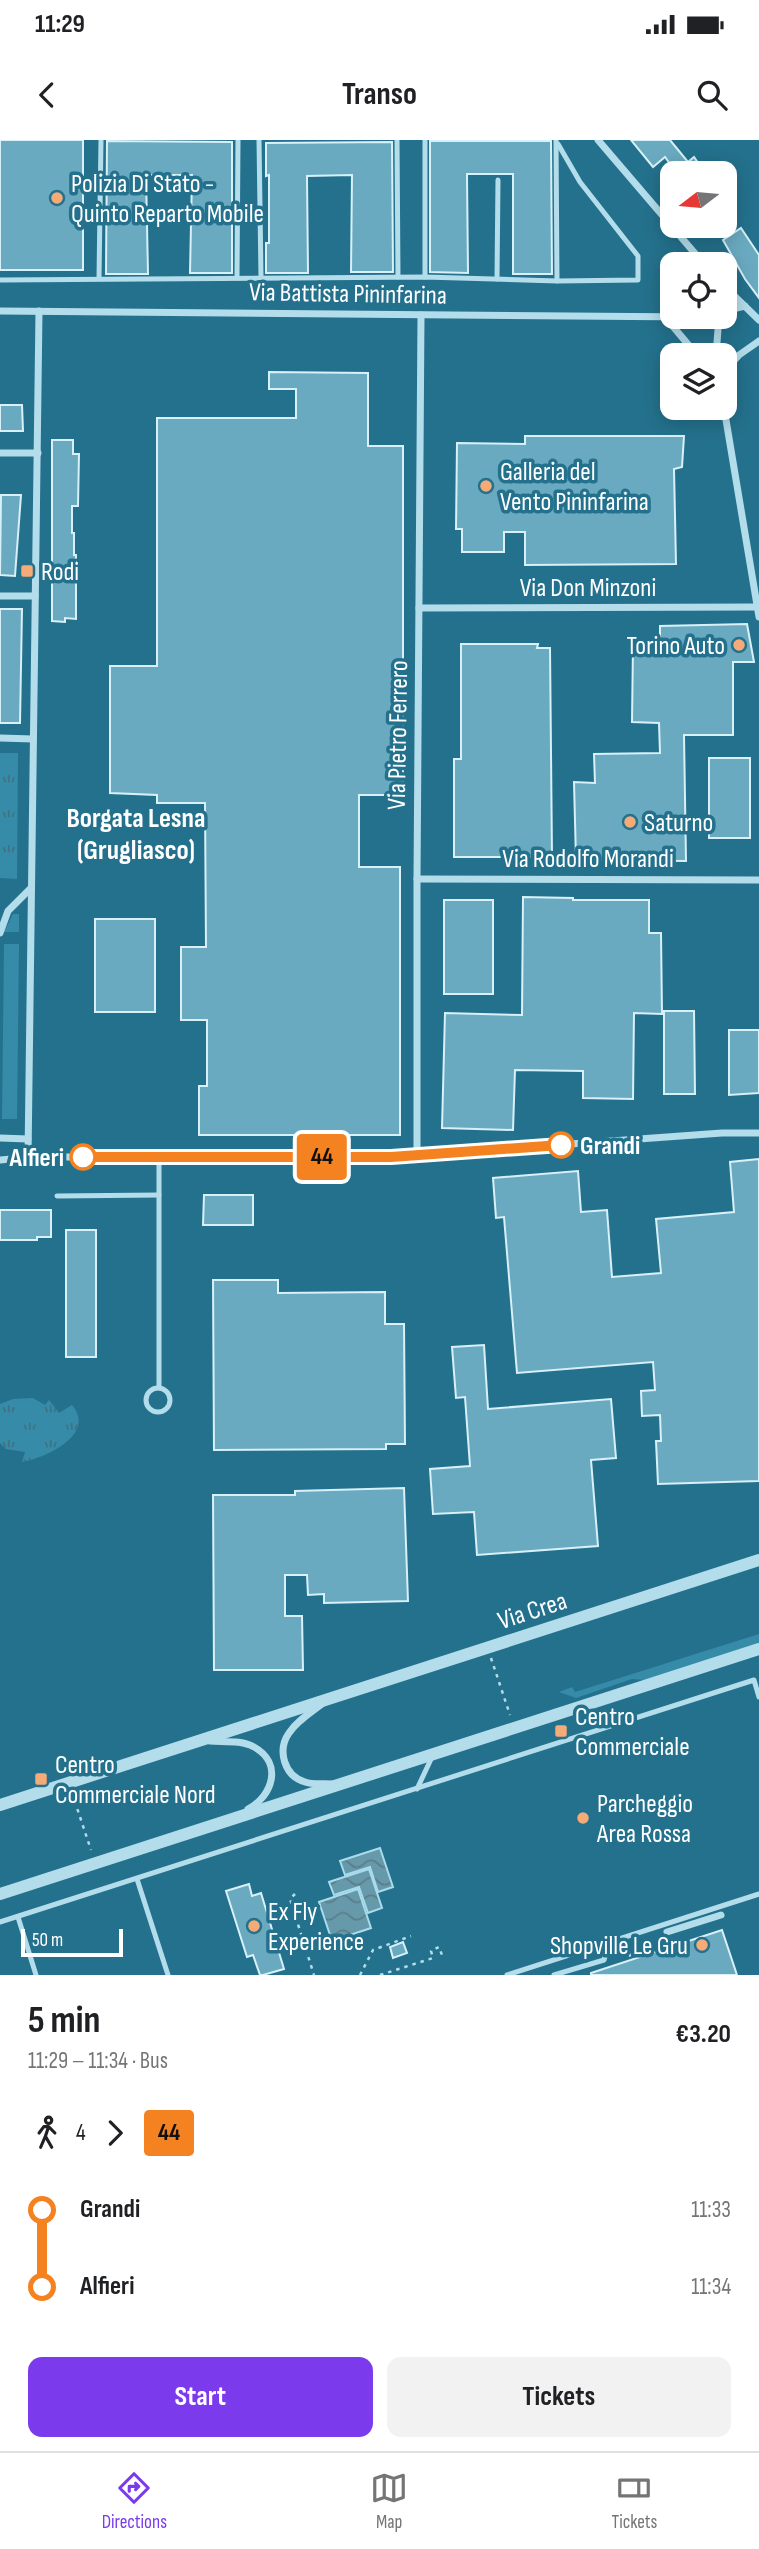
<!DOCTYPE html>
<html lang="en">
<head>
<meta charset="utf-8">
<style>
  :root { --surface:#fff; --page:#f2f2f2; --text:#202124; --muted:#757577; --line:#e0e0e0; --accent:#7c3aed }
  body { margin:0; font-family:"Sofia Sans Condensed",sans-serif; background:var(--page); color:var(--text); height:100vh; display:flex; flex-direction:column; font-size:26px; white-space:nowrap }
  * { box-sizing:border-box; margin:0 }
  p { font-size:23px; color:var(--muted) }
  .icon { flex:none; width:38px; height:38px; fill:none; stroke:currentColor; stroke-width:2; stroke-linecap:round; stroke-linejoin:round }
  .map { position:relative; height:1835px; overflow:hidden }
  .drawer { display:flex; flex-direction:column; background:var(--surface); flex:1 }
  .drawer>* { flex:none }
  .badge { padding:0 14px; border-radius:5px; font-size:24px; line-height:46px }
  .needle { width:46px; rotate:254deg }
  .buttons { position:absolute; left:660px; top:21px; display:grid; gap:14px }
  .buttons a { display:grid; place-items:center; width:77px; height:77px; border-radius:14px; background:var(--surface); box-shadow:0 4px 18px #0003; font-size:35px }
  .scale { position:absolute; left:21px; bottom:18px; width:102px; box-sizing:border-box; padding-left:7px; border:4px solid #fff; border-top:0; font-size:19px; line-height:24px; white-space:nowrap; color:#fff; -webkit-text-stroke:5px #24718d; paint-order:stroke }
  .map>.badge { position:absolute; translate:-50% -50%; box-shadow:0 0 0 4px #fff }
  .legs { display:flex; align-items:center; gap:10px; height:77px; padding:0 28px; font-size:23px }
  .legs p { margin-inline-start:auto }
  .overview { display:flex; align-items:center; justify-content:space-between; height:119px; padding:0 28px }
  h1 { font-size:38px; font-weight:700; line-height:52px }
  .action { display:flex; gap:14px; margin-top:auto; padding:14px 28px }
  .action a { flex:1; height:80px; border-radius:14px; background:var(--accent); color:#fff; font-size:28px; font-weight:700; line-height:80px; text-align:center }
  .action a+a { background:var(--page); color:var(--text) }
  ul { padding:0 28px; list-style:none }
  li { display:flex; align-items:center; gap:24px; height:77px; font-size:26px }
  li i { display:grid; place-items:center; width:10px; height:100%; margin:0 9px; background:currentColor }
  li i::after { content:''; width:18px; height:18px; margin:-9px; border:5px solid; border-radius:50%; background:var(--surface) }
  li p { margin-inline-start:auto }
  li:first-child i { background:linear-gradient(#0000 50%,currentColor 0) }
  li:last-child i { background:linear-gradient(currentColor 50%,#0000 0) }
  .status { display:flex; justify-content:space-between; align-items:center; height:49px; padding:0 35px; background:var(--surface); direction:ltr }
  .status svg { height:19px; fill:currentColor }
  header { display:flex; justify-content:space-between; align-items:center; height:91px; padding:0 28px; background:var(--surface); font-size:32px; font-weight:700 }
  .dock { display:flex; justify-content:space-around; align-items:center; height:98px; border-top:2px solid var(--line); background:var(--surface); font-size:19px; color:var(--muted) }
  .dock a { display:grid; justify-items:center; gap:4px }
  .dock .current { color:var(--accent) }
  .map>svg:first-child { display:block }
  .grass { fill:#368ba8 }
  .park { fill:url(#park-tufts) }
  .water { fill:url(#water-waves); stroke:#a8dcec; stroke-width:2 }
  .building { fill:#6aaac0; stroke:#d8f0f8; stroke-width:2 }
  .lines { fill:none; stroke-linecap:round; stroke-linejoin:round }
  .path { stroke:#b4ddeb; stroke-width:2.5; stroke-dasharray:3.5 5; stroke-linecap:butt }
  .service { stroke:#b4ddeb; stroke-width:5 }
  .minor { stroke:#b4ddeb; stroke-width:7 }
  .tertiary { stroke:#b4ddeb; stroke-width:12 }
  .line-1-casing { stroke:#fff; stroke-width:16 }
  .line-1 { stroke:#f58220; stroke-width:10 }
  .poi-dot { fill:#f5ab77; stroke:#24718d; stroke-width:2.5 }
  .stop-1-dot { fill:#fff; stroke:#f58220; stroke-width:3.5 }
  .labels { text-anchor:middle; stroke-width:7; stroke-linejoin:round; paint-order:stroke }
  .poi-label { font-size:26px; fill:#fff; stroke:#24718d; text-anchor:start }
  .street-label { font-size:26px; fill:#fff; stroke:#24718d }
  .stop-label { font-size:26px; font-weight:bold; fill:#fff; stroke:#24718d; text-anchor:start }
  .neighbourhood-label { font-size:28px; font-weight:bold; fill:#fff; stroke:#24718d }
</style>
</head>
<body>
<div class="status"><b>11:29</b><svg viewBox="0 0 49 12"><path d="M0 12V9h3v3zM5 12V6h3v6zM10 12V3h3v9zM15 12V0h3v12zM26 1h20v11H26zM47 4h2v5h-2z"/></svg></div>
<header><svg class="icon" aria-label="back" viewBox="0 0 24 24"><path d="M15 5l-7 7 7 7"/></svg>Transo<svg class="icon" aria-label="search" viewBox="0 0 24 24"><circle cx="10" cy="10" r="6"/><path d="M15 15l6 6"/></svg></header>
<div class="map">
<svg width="759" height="1835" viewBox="0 0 759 1835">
  <defs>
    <pattern id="park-tufts" width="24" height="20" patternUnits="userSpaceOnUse" patternTransform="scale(1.75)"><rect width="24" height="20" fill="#368ba8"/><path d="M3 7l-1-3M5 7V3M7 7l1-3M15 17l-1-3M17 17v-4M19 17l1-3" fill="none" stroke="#3f7283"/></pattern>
    <pattern id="water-waves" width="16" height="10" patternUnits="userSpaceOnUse" patternTransform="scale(1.75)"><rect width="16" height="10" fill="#69a"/><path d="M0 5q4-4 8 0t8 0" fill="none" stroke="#5d7e89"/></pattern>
  </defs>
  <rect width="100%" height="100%" fill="#24718d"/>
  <g class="grass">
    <path d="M13 774H19V792H4Z"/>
    <path d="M4 804H19L17 979H2Z"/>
    <path d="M759 1494V1506L646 1540 632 1539 576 1558 559 1552 572 1547 575 1552Z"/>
  </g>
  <g class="park">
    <path d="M0 613H18L17 739 0 738Z"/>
    <path d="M33 1258 45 1265 49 1260 59 1273 72 1265C97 1295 45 1318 22 1322L25 1312 6 1309 0 1303V1264L13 1259Z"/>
  </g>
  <g class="water">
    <path d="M380 1708 393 1747 378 1752 370 1727 345 1735 340 1721Z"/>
    <path d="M369 1729 382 1768 368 1773 359 1747 334 1755 329 1742Z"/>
    <path d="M358 1749 371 1788 332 1801 319 1762Z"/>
  </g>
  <g class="building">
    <rect x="0" y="0" width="83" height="130"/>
    <path d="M631 0H670L688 22 694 17 705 33H672L675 31 665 17 653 27Z"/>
    <path d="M107 1 232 2V133H190L192 35H146L148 134H106Z"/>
    <path d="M430 1H551L552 134H513V34H467L468 133 430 132Z"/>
    <path d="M392 2 393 132H351L352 35 307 36 308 133H266V103H269V35L266 36V3Z"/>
    <path d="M741 88 759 115V158L745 139 723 100Z"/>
    <path d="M269 232 368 233V306H403V655H359V727H400V995H199V946H207V880H181V807H206L205 663H157V655L110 653V526H157V278H296V249H269Z"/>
    <path d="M0 265H22L23 291H0Z"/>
    <path d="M525 296H684L682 327 674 329 676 424 525 425V392H504V412H462V389H456L457 303 525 304Z"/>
    <path d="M52 300H73V314H79L78 366H72V393H74V415H76V479L65 478V482L52 481Z"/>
    <path d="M1 355H21L15 436 0 435Z"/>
    <path d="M0 469H22L20 583H0Z"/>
    <path d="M747 484 754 522H733V595H684L686 721 576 720 574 642 595 643 594 614 660 613 659 583 632 582 633 504H660V486Z"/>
    <path d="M461 504H538L537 508H550L552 717H454V619H461Z"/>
    <rect x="709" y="618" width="41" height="80"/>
    <path d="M523 757 573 758V760H649V793H661L662 874 634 873 633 959 583 958V931L515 930 513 990 442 988 445 873 522 875Z"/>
    <rect x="444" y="760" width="49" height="94"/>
    <rect x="95" y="779" width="60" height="93"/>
    <path d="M664 871H694L695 954H664Z"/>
    <path d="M729 890H759V953L729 955Z"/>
    <path d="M759 1019V1341L658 1344 656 1301H661L660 1275 642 1276 641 1251 655 1250 653 1222 517 1233 504 1077 496 1078 493 1038 578 1031 581 1072 607 1070 612 1137 661 1133 656 1079 734 1072 730 1022Z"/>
    <path d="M204 1055H253V1085H203Z"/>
    <path d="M0 1070H51V1097H37V1100H0Z"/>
    <rect x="66" y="1090" width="30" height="127"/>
    <path d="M213 1140H278V1153L385 1152V1184H404L405 1304H386V1309L214 1310Z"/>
    <path d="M484 1205 488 1269 611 1259 616 1318 591 1320 598 1406 477 1415 474 1372 433 1374 430 1329 470 1326 465 1257 456 1258 452 1207Z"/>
    <path d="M404 1348 408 1461 324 1463V1454L308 1455 307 1435H285V1476H302L303 1530H214L213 1355H295V1351Z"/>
    <path d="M249 1744 252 1756 261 1753 284 1829 263 1835H260L253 1815 247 1817 226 1751Z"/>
    <path d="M722 1790 737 1835H591V1833Z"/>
    <path d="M403 1802 407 1813 393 1818 390 1807Z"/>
  </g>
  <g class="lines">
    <g class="path">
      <path d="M491 1518 510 1575"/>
      <path d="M72 1653 91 1710"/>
      <path d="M295 1754 290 1759 314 1835"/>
      <path d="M627 1805 631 1820"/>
      <path d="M360 1835 373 1810 411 1796"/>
      <path d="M380 1835 433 1818 431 1811 439 1807 442 1815 445 1813"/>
    </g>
    <g class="service">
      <path d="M259 0 261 137"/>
      <path d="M397 0 398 137"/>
      <path d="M425 137V0"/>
      <path d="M99 138 101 0"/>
      <path d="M237 138 238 0"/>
      <path d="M497 139 498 40"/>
      <path d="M0 140 425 137 557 141 556 0"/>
      <path d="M557 141 638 140V116L580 42 558 4"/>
      <path d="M57 1056 159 1055"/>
      <path d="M159 1247V1017"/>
      <circle cx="158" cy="1260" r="12"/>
      <path d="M417 1649 432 1617"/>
      <path d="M137 1739 168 1835"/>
      <path d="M18 1777 36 1835"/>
      <path d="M0 1782 754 1540 759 1557"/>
      <path d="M507 1835 759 1754"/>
      <path d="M554 1835 604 1820 609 1802"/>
    </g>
    <g class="minor">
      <path d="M598 0 704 124"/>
      <path d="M724 146 759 180"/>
      <path d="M0 171 695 177"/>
      <path d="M724 171 745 166"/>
      <path d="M665 177 697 215"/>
      <path d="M716 215 719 177"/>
      <path d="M724 231 739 215 759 201"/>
      <path d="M724 268 759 477"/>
      <path d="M0 313H38"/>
      <path d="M0 456H35"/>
      <path d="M419 468 757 467"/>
      <path d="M0 598 33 599"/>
      <path d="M417 739 759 740"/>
      <path d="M0 793 8 771 31 748"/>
      <path d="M0 998 28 999"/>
      <path d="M417 1016V739L421 175"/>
      <path d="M28 1018 39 171"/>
      <path d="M0 1020 34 1017H392L722 993H759"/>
      <path d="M322 1564C310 1573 297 1581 289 1593 277 1610 284 1636 305 1642 313 1645 324 1643 332 1644"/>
      <path d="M210 1601C224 1602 242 1600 254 1607 283 1623 273 1656 248 1669"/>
      <path d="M667 1792 721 1775"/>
    </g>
    <g class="tertiary">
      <path d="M0 1665 759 1420"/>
      <path d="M0 1754 759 1509"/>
    </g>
  </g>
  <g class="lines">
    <g class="line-1-casing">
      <path id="line-1" d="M83 1017H391L561 1005"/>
    </g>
    <use href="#line-1" class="line-1"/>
  </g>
  <g class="poi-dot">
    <circle cx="57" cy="58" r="7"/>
    <circle cx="486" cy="346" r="7"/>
    <rect x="20" y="424" width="14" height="14" rx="3.5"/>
    <circle cx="739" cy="505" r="7"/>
    <circle cx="630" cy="682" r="7"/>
    <rect x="554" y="1584" width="14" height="14" rx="3.5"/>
    <rect x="34" y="1632" width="14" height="14" rx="3.5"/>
    <circle cx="583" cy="1678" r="7"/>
    <circle cx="254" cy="1786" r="7"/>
    <circle cx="702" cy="1805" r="7"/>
  </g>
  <g class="stop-1-dot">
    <circle cx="561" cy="1005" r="12"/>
    <circle cx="83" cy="1017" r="12"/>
  </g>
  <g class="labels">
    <g class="poi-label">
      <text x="71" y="52">Polizia Di Stato -<tspan x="71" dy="30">Quinto Reparto Mobile</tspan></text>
      <text x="500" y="340">Galleria del<tspan x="500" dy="30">Vento Pininfarina</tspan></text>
      <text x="41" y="440">Rodi</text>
      <text x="725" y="514" text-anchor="end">Torino Auto</text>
      <text x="644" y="691">Saturno</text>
      <text x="575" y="1585">Centro<tspan x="575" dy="30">Commerciale</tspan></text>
      <text x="55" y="1633">Centro<tspan x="55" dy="30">Commerciale Nord</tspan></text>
      <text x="597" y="1672">Parcheggio<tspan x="597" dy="30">Area Rossa</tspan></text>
      <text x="268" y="1780">Ex Fly<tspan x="268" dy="30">Experience</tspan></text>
      <text x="688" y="1814" text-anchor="end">Shopville Le Gru</text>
    </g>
    <g class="street-label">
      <text transform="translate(348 153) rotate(1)" y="9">Via Battista Pininfarina</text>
      <text x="588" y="456">Via Don Minzoni</text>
      <text transform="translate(397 595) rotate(-89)" y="9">Via Pietro Ferrero</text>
      <text x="588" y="727">Via Rodolfo Morandi</text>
      <text transform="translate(532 1470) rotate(-18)" y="9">Via Crea</text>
    </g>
    <g class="stop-label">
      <text x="580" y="1014">Grandi</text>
      <text x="64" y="1026" text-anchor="end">Alfieri</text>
    </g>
    <g class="neighbourhood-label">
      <text x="136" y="687">Borgata Lesna<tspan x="136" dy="32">(Grugliasco)</tspan></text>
    </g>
  </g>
</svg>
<div class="buttons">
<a><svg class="needle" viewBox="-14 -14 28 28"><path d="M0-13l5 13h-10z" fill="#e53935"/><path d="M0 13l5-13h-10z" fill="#757577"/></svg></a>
<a><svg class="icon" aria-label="locate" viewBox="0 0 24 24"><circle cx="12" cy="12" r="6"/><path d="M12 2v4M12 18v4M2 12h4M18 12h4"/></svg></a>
<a><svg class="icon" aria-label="layers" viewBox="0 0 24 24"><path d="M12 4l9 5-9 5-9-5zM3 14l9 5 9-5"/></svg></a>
</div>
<div class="scale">50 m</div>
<b class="badge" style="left:322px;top:1017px;background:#f58220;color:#111">44</b>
</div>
<section class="drawer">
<div class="overview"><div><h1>5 min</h1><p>11:29 – 11:34 · Bus</p></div><b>€3.20</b></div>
<div class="legs"><svg class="icon" aria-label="walk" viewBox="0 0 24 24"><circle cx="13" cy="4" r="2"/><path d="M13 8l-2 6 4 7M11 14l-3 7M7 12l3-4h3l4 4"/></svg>4<svg class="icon" aria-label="forward" viewBox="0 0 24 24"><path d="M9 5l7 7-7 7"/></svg><b class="badge" style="background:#f58220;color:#111">44</b></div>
<ul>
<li><i style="color:#f58220"></i><b>Grandi</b><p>11:33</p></li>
<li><i style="color:#f58220"></i><b>Alfieri</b><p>11:34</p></li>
</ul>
<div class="action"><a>Start</a><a>Tickets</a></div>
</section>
<nav class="dock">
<a class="current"><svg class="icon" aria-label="directions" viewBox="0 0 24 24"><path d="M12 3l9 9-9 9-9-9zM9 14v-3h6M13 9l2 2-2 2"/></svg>Directions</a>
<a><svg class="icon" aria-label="map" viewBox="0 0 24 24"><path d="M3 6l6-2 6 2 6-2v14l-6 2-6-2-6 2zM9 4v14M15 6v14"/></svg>Map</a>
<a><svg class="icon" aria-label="tickets" viewBox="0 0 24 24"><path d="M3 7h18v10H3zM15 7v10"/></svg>Tickets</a>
</nav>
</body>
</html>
